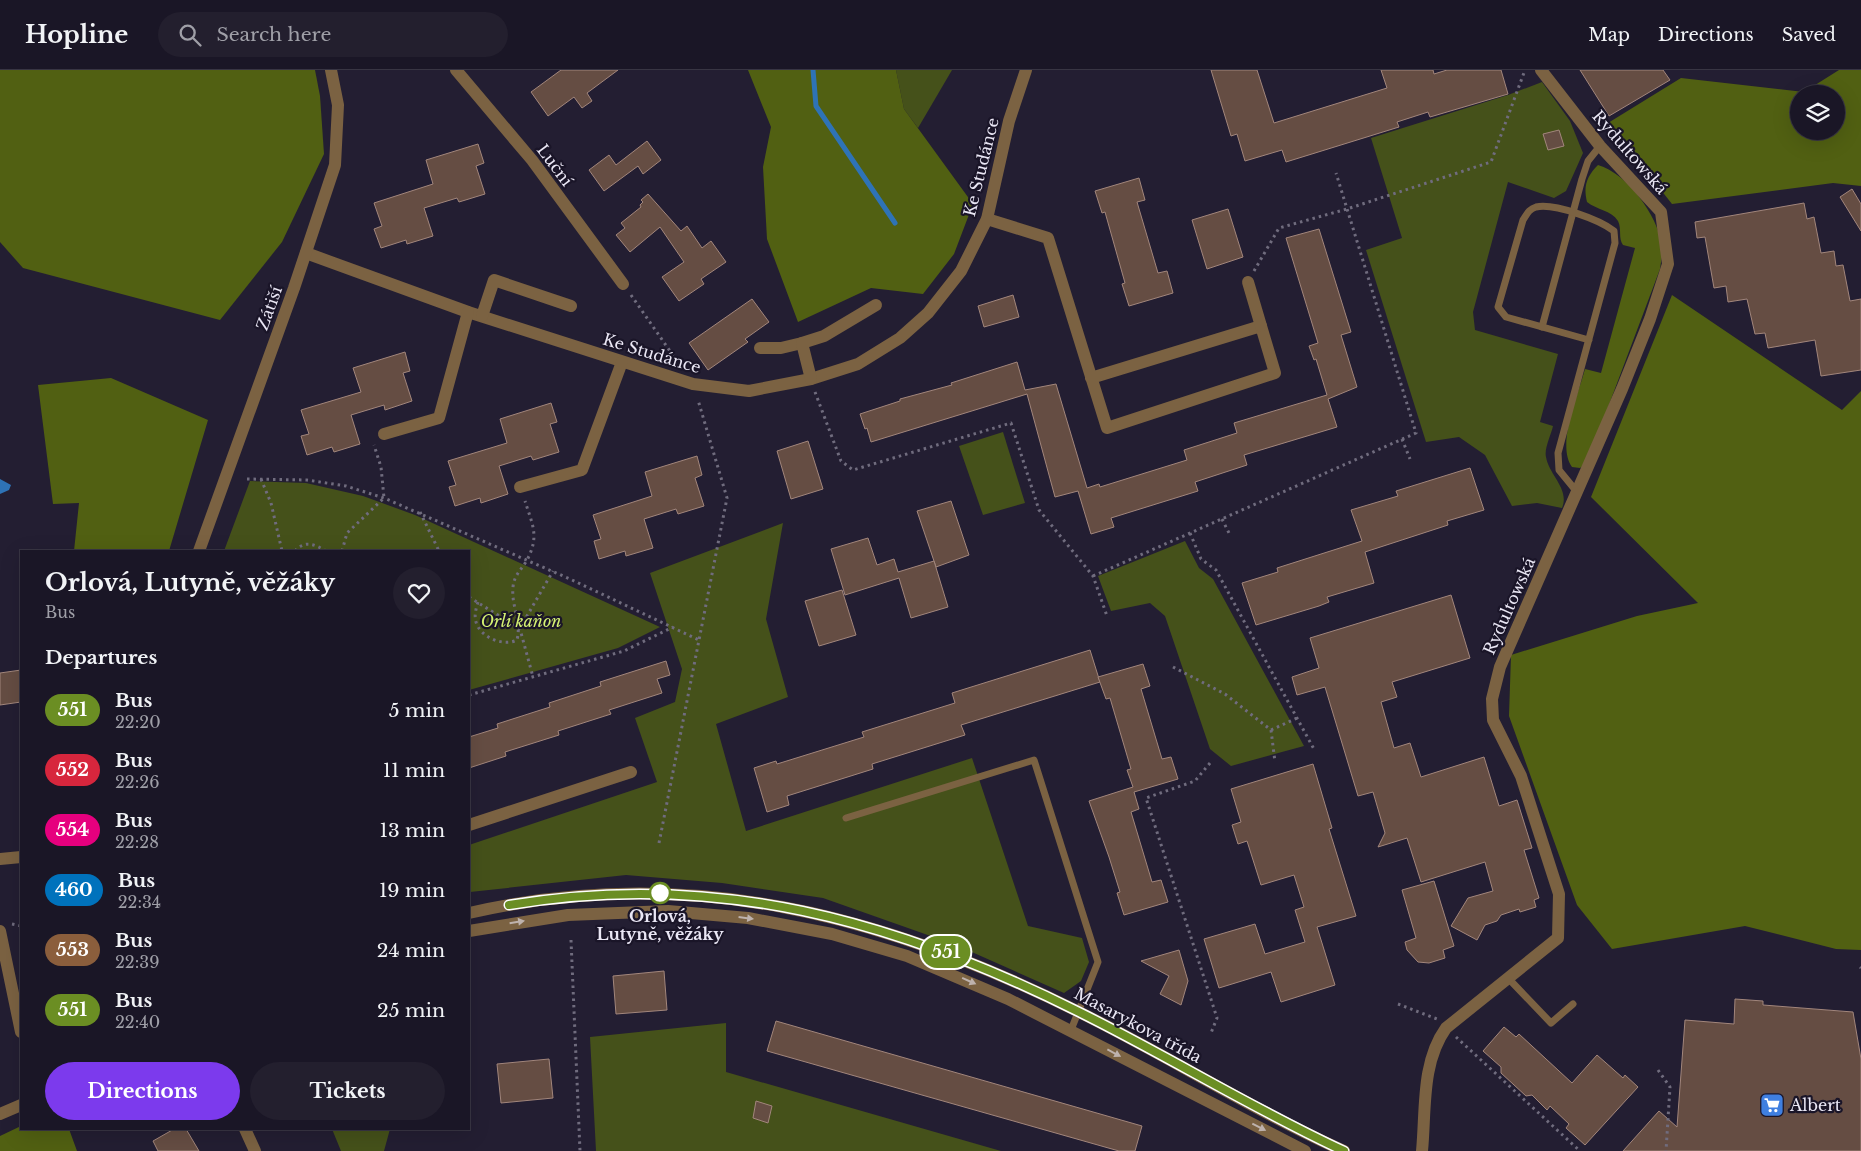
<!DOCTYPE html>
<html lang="en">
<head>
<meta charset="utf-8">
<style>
  :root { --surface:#1a1626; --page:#231f2e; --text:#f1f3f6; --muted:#9f9fa7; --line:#383543; --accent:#7c3aed }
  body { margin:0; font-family:"Libre Baskerville",serif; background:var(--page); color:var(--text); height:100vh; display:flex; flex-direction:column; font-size:19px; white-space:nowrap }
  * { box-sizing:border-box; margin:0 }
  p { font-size:16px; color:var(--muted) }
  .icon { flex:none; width:28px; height:28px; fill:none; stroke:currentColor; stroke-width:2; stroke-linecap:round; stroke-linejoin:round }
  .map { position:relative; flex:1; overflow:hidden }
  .drawer { position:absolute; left:20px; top:480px; width:450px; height:580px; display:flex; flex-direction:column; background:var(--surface); border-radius:0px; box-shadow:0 5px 20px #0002,0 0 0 1px var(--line) }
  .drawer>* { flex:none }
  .badge { padding:0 10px; border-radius:16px; font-size:18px; line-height:32px }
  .fabs { position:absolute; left:1790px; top:15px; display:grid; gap:10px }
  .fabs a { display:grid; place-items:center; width:55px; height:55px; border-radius:50%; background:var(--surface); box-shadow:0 5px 20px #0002,0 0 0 1px var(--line); font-size:25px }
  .map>.badge { position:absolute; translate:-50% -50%; box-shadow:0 0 0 2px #fff }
  h2 { padding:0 25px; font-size:19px; line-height:45px }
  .round { display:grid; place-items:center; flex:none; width:52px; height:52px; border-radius:26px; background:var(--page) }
  .overview { display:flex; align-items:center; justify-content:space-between; height:85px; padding:0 25px }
  h1 { font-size:24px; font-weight:800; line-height:38px }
  .button { display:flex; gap:10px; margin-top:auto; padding:10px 25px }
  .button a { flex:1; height:58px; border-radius:30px; background:var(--accent); color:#fff; font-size:20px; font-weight:800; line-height:58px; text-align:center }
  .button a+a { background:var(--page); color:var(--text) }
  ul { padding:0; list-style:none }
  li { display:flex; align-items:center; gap:15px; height:60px; padding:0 25px }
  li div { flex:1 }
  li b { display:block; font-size:19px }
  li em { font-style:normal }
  li .badge { min-width:55px; font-weight:700; text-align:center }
  header { display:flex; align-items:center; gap:30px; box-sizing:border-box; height:70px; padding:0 25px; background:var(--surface); border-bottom:1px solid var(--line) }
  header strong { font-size:24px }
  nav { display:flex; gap:28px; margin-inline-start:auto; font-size:18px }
  .search { width:350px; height:45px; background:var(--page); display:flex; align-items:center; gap:12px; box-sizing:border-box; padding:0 18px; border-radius:28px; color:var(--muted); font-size:19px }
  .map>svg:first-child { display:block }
  .green { fill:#45511a }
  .forest { fill:#516012; fill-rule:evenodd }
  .water { fill:#2e73b6 }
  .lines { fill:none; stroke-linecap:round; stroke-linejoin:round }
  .stream { stroke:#2e73b6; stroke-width:5 }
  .building { fill:#654d43; stroke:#a2867c }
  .path { stroke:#706c7e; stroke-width:3; stroke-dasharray:2.5 4; stroke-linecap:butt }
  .service { stroke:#7b6242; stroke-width:7 }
  .minor { stroke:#7b6242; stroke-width:12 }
  .tertiary { stroke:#7b6242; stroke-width:12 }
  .oneway { fill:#beb2ad }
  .line-casing { stroke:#fff; stroke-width:11 }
  .line { stroke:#6b8e23; stroke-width:8 }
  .stop-dot { fill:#fff; stroke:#6b8e23; stroke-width:2.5 }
  .labels { text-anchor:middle; stroke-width:4.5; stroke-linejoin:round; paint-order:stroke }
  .street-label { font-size:16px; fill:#eae7f5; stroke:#1a1528 }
  .park-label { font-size:16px; font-style:italic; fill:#d5f273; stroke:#1a1528 }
  .stop-label { font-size:16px; font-weight:bold; fill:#eae7f5; stroke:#1a1528 }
  .poi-label { font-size:16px; fill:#eae7f5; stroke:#1a1528; text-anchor:start }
</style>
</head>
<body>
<header>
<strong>Hopline</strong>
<div class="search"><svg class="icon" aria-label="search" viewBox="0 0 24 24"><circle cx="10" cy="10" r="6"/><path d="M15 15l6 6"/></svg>Search here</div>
<nav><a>Map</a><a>Directions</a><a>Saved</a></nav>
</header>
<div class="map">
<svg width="1861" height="1081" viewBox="0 0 1861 1081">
  <rect width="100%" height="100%" fill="#231e32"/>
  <g class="green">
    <path d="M896 0H952L918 58 904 39Z"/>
    <path d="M1542 12 1570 51 1583 83 1566 121 1554 128 1508 112 1473 242 1475 260 1558 284 1540 352 1553 356C1551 365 1544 379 1546 387 1549 405 1570 419 1562 438L1537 433 1512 436 1485 385 1459 367 1426 372 1366 180 1402 168 1371 68 1508 25Z"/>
    <path d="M1003 362 1025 433 983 445 959 376Z"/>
    <path d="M250 411 306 413 363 426 415 445 660 557 618 578 469 620V481H224Z"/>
    <path d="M783 453 766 549 788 627 716 654 746 761 972 688 1028 856 1082 868 1089 892 1081 911 1064 923 956 875 823 828 722 813 626 805 470 822 469 775 657 712 635 648 675 632 682 599 650 503Z"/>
    <path d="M1185 471 1199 498 1213 509 1304 676 1231 696 1210 679 1165 546 1150 533 1111 541 1098 506Z"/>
    <path d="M726 953V1002L1001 1081H596L590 967Z"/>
    <path d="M332 1059H390L384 1081H341Z"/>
  </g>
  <g class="forest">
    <path d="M0 0H315L320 26 324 84 282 172 220 250 23 198 0 172Z"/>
    <path d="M748 0H896L904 39 973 134 954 184 923 224 871 218 798 252 767 169 763 97 771 57Z"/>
    <path d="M1839 0H1861V116L1833 113 1672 134 1608 53 1681 8 1804 22ZM1799 24H1836V61H1799Z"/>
    <path d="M1598 95C1628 104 1657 145 1662 175 1663 183 1661 191 1660 199L1587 393 1580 398 1572 397C1556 375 1578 325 1585 299L1601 303 1635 178 1623 175C1618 168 1622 159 1618 151 1611 140 1597 140 1587 132 1583 116 1587 106 1598 95Z"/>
    <path d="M1672 225 1842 340 1861 321V880L1836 879 1745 856 1612 879 1577 835 1509 646 1511 585 1637 546 1698 533 1591 427Z"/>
    <path d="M111 308 208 350 169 481H74L79 433 53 434 38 315Z"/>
    <path d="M21 1056V1059H69L77 1081H0V1066Z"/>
  </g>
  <path class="water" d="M0 409 11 415 9 420 0 424Z"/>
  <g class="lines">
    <path class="stream" d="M813 0 816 36 895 153"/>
  </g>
  <g class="building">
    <path d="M561 0H618L587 23 592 31 582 38 574 27 548 46 531 22Z"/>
    <path d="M1211 0H1257L1274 53 1387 18 1381 0H1433L1434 4 1447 0H1501L1508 24 1430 47 1428 42 1397 52 1399 57 1286 92 1282 80 1245 91 1237 64 1231 66Z"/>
    <path d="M1580 0H1663L1670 10 1609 46Z"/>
    <path d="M1559 60 1564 76 1548 80 1543 64Z"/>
    <path d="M647 71 661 90 643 104 638 96 604 121 589 100 609 85 616 95Z"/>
    <path d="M478 74 484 93 476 96 485 124 459 132 457 128 424 138 433 166 407 174 406 170 381 178 374 159 382 156 374 133 433 114 426 90Z"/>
    <path d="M1139 108 1145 130 1137 132 1158 203 1167 201 1173 223 1129 236 1122 214 1125 213 1105 142 1102 143 1095 121Z"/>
    <path d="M1852 119 1861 134V161L1840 127Z"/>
    <path d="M648 124 681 161 687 156 702 178 711 171 726 192 701 209 704 214 679 231 662 207 684 192 660 157 630 182 616 165 625 158 621 153 641 137 640 135 643 132 641 130Z"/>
    <path d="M1804 133 1807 149 1814 147 1821 183 1834 181 1836 196 1843 195 1850 231 1861 229V300L1821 306 1815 270 1768 278 1765 263 1755 264 1747 229 1728 232 1726 216 1714 218 1705 167 1697 168 1695 152Z"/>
    <path d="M1228 139 1243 187 1207 199 1192 150Z"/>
    <path d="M1319 159 1351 262 1341 265 1357 317 1328 329 1337 357 1244 385 1247 395 1195 412 1198 421 1111 448 1114 457 1091 464 1078 421 1055 427 1027 324 871 372 867 358 865 359 860 344 900 331V329L952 315 951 313 1017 292 1025 320 1056 314 1087 418 1099 414 1100 417 1187 390 1184 380 1237 363 1234 353 1327 325 1316 289 1314 290 1309 276 1318 273 1286 168Z"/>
    <path d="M1013 225 1019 247 984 257 978 236Z"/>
    <path d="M752 229 769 252 745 269 748 272 708 300 689 273Z"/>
    <path d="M405 282 410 301 403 303 412 331 385 340 384 335 351 345 360 374 334 382 332 377 307 385 301 366 309 364 301 340 361 322 353 298Z"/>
    <path d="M551 333 557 352 550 354 559 382 533 390 531 386 499 396 508 424 481 433 480 428 455 436 449 417 456 415 448 391 507 373 500 349Z"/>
    <path d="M808 371 823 419 791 429 777 381Z"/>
    <path d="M697 386 702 405 695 408 704 436 678 444 676 439 644 449 653 478 626 486 625 481 599 489 594 471 601 469 593 445 652 426 645 402Z"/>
    <path d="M1470 398 1484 440 1447 451 1448 455 1365 482 1374 513 1327 527 1329 532 1319 536 1256 555 1242 513 1278 502 1277 498 1362 471 1351 440 1398 426 1396 421Z"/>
    <path d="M951 431 969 485 936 497 917 441Z"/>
    <path d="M868 468 877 495 894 489 898 502 934 491 948 537 911 548 899 508 845 525 831 479Z"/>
    <path d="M842 520 856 565 819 576 805 531Z"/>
    <path d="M1451 525 1470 588 1392 612 1397 627 1381 632 1394 678 1410 673 1421 707 1484 687 1499 736 1517 730 1532 778 1524 780 1539 828 1534 830 1536 837 1520 842 1519 839 1501 845 1497 851 1485 855 1477 870 1451 856 1468 828 1493 821 1485 792 1421 812 1407 768 1378 777 1385 763 1373 722 1358 726 1325 617 1297 625 1292 607 1319 598 1310 568Z"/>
    <path d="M1090 580 1100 612 961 655 965 665 872 694 873 699 787 726 789 735 767 742 754 698 776 691 777 694 864 667 862 662 955 633 952 623Z"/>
    <path d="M666 591 670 605 657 609 662 623 609 640 611 644 558 661 559 665 505 682 506 686 469 698V667L498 658 497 654 550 637 549 633 601 616 600 612Z"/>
    <path d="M1143 594 1150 616 1141 619 1162 689 1171 687 1178 709 1134 722 1139 739 1131 742 1152 812 1161 810 1168 832 1124 845 1117 823 1120 822 1109 787 1089 731 1133 717 1127 700 1131 699 1110 628 1106 629 1098 607Z"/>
    <path d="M21 600V632L0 635V603Z"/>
    <path d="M1313 694 1332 758 1329 759 1356 846 1317 857 1335 915 1281 932 1271 902 1219 918 1204 869 1255 854 1265 884 1305 872 1295 840 1304 837 1294 805 1261 815 1247 771 1238 774 1232 755 1241 752 1231 719Z"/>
    <path d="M1434 811 1454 876 1443 880 1445 888 1429 893 1418 892 1407 880 1405 872 1416 868 1402 820Z"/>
    <path d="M1179 880 1188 911 1181 935 1160 924 1169 906 1141 891Z"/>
    <path d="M664 901 667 940 616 944 613 906Z"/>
    <path d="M1735 929 1763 931V935L1853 942 1861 989V1081H1623L1659 1041 1677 1057 1685 950 1734 954Z"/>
    <path d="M776 951 1142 1056 1135 1081H1119L767 981Z"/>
    <path d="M1504 957 1516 967 1519 964 1572 1013 1597 985 1623 1008 1625 1005 1638 1017 1585 1075 1566 1058 1569 1054 1550 1036 1547 1040 1532 1025 1526 1026 1501 1003V997L1483 981Z"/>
    <path d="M549 989 553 1028 501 1033 497 994Z"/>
    <path d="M756 1031 772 1036 768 1053 753 1048Z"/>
    <path d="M174 1059H186L199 1081H158L153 1071Z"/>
  </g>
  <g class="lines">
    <g class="path">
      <path d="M1254 201 1279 158 1347 139 1491 92 1525 0"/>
      <path d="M631 225 679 294"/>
      <path d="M815 322 841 391 853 400 1011 353 1039 440 1093 506 1107 546"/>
      <path d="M1402 369 1410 389"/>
      <path d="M247 409 307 410 346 416 384 428 570 509 699 570"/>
      <path d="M261 409 271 433 282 481"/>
      <path d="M420 442 439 481"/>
      <path d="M1222 449 1230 465"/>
      <path d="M1190 463 1201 489 1216 500 1315 681"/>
      <path d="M295 481C305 470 314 474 326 481"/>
      <path d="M342 481 347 463 384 428 381 397 374 375"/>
      <path d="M1093 506 1416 363 1336 103"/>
      <path d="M469 527 520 559 533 607"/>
      <path d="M478 532C476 539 474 545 476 552 480 567 503 577 517 570 522 549 511 537 513 517 514 505 522 499 527 490 540 466 532 454 525 431"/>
      <path d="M520 558 553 501"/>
      <path d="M1173 597 1225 624 1271 660 1297 648"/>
      <path d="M469 625 624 581 673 557"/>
      <path d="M1271 660 1275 692"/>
      <path d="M1210 693 1195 711 1146 728 1217 948 1211 963"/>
      <path d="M659 773 727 428 698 330"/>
      <path d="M12 854 21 856"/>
      <path d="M571 870 580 1081"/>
      <path d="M1860 897 1861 898"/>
      <path d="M1398 934 1437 949"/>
      <path d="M1456 967 1580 1081"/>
      <path d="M1658 1000 1670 1017 1666 1081"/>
    </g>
    <g class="service">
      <path d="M1542 257 1582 109 1588 91 1600 76"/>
      <path d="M1577 422 1559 400 1558 383 1615 173 1614 161C1600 150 1555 133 1536 137 1529 139 1527 144 1523 150L1498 237 1506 247 1589 270"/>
      <path d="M846 748 1034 690 1098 892 1071 960"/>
      <path d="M1508 908 1551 953 1573 934"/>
    </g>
    <g class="minor">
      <path d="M456 0 532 90 623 214"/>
      <path d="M987 149 1048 168 1107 358 1275 303 1261 256 1091 308"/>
      <path d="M306 183 468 242 693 314 749 321 811 309 858 294 900 268 928 243 961 201 987 149 1009 51 1026 0"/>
      <path d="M1248 212 1261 256"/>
      <path d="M482 246 494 210 571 236"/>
      <path d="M760 278H781L802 273"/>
      <path d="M811 309 802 273 824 266 876 235"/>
      <path d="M384 364 439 348 468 242"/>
      <path d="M520 417 582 400 622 292"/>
      <path d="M469 755 631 702"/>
      <path d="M0 789 21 787"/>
      <path d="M0 861 21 962"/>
      <path d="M245 1059 255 1081"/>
      <path d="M1422 1081C1426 1040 1421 993 1446 958L1558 868 1559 824 1521 706 1493 650 1492 629 1500 597 1622 319 1650 249 1668 194 1661 142 1600 76 1541 0"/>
    </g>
    <g class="tertiary">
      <path d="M199 481 294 218 335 95 338 35 331 0"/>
      <path d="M469 843C687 793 883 844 1079 942 1168 986 1253 1040 1344 1081"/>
      <path d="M469 861 568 845 668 841 748 848 832 864 907 886 1008 929 1305 1081"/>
      <path d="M0 1044 21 1035"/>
    </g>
  </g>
  <defs><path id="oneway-solid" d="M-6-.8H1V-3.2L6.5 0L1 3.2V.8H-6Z" transform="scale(1.25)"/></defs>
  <g class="oneway">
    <use href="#oneway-solid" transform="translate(746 848) rotate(7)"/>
    <use href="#oneway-solid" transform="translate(517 852) rotate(-9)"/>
    <use href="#oneway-solid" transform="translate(969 911) rotate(24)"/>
    <use href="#oneway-solid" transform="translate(1114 983) rotate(28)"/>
    <use href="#oneway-solid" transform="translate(1259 1057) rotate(27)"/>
  </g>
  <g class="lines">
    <g class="line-casing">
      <path id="line" d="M509 835C715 800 895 850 1079 942 1168 986 1253 1039 1344 1081"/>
    </g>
    <use href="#line" class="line"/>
  </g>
  <defs>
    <g id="supermarket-square" transform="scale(1.25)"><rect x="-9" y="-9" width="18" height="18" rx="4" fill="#3f7fe0" stroke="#1a1528"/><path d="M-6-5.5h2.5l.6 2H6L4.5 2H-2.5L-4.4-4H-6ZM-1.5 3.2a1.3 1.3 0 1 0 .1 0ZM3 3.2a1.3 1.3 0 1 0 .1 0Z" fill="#fff"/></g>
  </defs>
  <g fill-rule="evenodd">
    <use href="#supermarket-square" x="1772" y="1035"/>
  </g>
  <circle class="stop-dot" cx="660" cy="823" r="10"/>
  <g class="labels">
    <g class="street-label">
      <text transform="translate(1630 82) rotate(49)" y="6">Rydultowská</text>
      <text transform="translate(555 95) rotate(53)" y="6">Luční</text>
      <text transform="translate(981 97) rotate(-76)" y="6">Ke Studánce</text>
      <text transform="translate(269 238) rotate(-70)" y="6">Zátiší</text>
      <text transform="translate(652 283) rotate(17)" y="6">Ke Studánce</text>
      <text transform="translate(1509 536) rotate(-66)" y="6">Rydultowská</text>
      <text transform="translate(1138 955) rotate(28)" y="6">Masarykova třída</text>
    </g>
    <g class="park-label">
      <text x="521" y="557">Orlí kaňon</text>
    </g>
    <g class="stop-label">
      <text x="660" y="852">Orlová,<tspan x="660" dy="18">Lutyně, věžáky</tspan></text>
    </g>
    <g class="poi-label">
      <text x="1790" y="1041">Albert</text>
    </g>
  </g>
</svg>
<div class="fabs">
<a><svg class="icon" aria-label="layers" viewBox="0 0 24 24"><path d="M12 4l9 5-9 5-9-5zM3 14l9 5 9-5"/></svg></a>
</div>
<b class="badge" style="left:946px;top:882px;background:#6b8e23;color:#fff">551</b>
<section class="drawer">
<div class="overview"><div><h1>Orlová, Lutyně, věžáky</h1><p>Bus</p></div><a class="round"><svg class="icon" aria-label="heart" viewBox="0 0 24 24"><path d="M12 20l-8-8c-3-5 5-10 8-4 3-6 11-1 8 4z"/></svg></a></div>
<h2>Departures</h2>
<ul>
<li><span class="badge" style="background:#6b8e23;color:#fff">551</span><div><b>Bus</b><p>22:20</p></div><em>5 min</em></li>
<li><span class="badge" style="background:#d7263d;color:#fff">552</span><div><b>Bus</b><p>22:26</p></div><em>11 min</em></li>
<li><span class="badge" style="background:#e6007e;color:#fff">554</span><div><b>Bus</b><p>22:28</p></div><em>13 min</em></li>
<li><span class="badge" style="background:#0072bc;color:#fff">460</span><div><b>Bus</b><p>22:34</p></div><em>19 min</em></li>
<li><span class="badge" style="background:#8b5e3c;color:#fff">553</span><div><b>Bus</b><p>22:39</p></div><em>24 min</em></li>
<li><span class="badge" style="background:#6b8e23;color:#fff">551</span><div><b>Bus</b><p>22:40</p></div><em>25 min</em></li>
</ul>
<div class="button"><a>Directions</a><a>Tickets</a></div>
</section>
</div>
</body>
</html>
